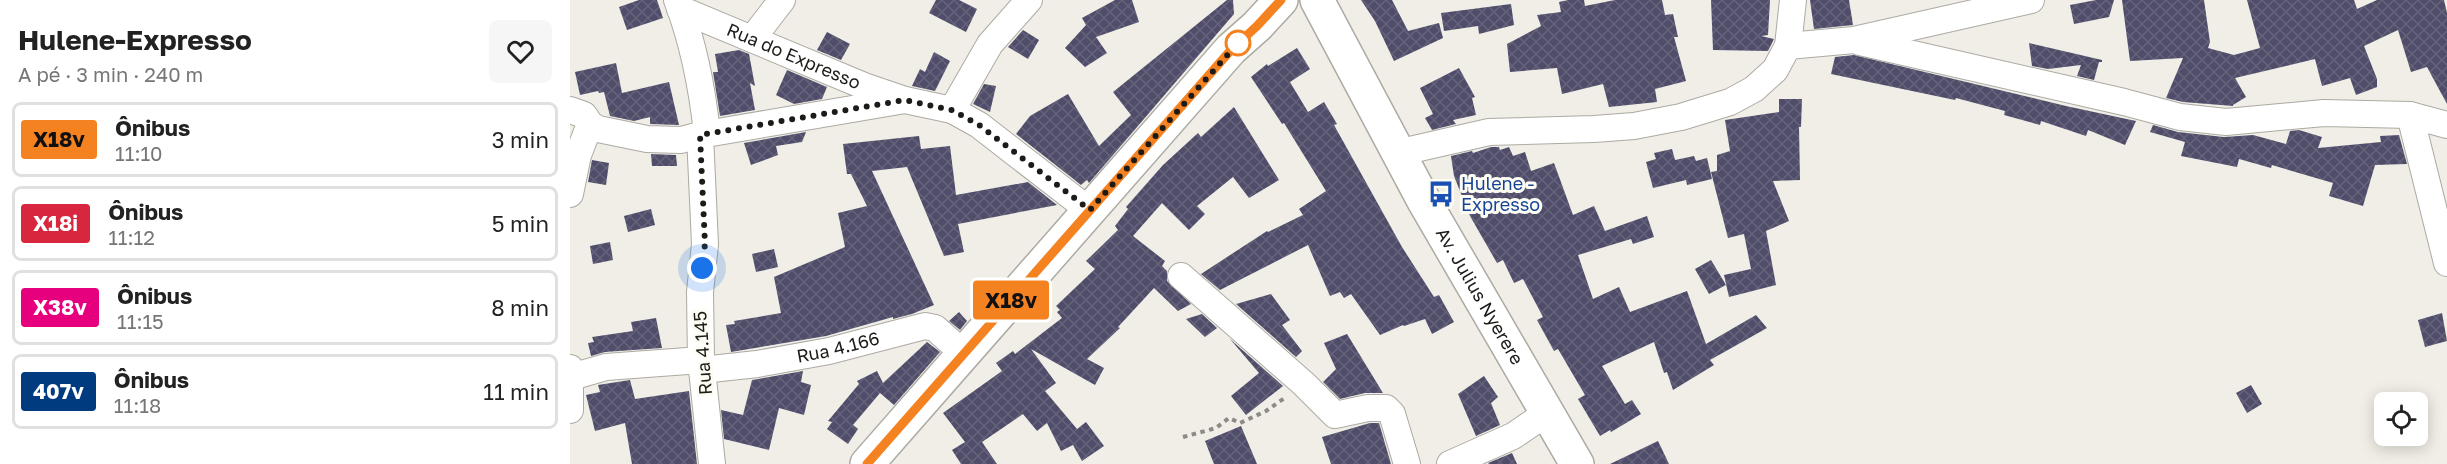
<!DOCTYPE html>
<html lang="pt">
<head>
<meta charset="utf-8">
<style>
  :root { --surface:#fff; --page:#f6f6f6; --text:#222; --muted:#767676; --line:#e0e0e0 }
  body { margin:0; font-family:"Golos Text",sans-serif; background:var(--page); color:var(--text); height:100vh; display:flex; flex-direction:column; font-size:22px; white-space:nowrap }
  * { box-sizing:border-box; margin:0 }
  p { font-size:20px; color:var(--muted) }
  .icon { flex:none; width:33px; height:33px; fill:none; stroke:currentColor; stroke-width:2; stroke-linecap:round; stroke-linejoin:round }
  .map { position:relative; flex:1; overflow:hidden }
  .details { display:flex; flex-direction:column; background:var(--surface); width:570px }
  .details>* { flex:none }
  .badge { padding:0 12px; border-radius:4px; font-size:21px; line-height:39px }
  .buttons { position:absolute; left:1804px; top:392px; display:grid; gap:12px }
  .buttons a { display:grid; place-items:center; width:54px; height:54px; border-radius:9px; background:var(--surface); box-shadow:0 3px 15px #0003; font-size:30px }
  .you { position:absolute; width:30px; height:30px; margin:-15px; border:4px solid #fff; border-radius:50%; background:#1a73e8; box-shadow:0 0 0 9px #1a73e833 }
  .map>.badge { position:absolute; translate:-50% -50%; box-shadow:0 0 0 3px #fff }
  .round { display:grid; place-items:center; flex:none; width:63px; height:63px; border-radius:9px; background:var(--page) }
  .headline { display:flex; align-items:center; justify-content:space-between; height:102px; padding:0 18px }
  h1 { font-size:28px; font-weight:700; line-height:45px }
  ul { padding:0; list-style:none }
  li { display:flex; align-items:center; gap:18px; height:75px; margin:0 12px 9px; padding:0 6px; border:3px solid var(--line); border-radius:9px }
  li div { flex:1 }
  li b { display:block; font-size:22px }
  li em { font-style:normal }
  li .badge { min-width:66px; font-weight:700; text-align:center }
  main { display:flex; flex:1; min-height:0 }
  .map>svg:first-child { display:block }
  .building { fill:url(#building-cross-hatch) }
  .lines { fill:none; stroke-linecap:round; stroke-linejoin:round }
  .street-casing { stroke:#acaaa2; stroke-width:28 }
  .secondary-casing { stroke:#acaaa2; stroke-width:36 }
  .path { stroke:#8b8a84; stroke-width:4; stroke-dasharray:4.5 4.5; stroke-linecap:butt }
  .street { stroke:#fff; stroke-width:26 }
  .secondary { stroke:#fff; stroke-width:33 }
  .line-casing { stroke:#fff; stroke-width:14 }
  .line { stroke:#f58220; stroke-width:9 }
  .walk { stroke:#1c1b18; stroke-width:6; stroke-dasharray:0 10.8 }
  .stop-dot { fill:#fff; stroke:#f58220; stroke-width:3 }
  .labels { text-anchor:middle; stroke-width:6; stroke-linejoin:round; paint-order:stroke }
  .street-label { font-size:18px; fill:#1c1b18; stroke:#fdfcf3 }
  .transit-label { font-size:18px; fill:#164399; stroke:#fdfcf3; text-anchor:start }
</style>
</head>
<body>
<main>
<section class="details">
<div class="headline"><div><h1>Hulene-Expresso</h1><p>A pé · 3 min · 240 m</p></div><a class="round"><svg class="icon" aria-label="heart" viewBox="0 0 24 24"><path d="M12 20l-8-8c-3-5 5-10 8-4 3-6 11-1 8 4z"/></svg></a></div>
<ul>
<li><span class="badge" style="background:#f58220;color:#111">X18v</span><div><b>Ônibus</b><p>11:10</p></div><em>3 min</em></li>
<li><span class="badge" style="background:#d7263d;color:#fff">X18i</span><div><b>Ônibus</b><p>11:12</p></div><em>5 min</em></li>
<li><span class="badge" style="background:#e6007e;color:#fff">X38v</span><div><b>Ônibus</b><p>11:15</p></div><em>8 min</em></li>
<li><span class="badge" style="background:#003b80;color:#fff">407v</span><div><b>Ônibus</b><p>11:18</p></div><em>11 min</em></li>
</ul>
</section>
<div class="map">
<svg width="1877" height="464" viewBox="0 0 1877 464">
  <defs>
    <pattern id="building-cross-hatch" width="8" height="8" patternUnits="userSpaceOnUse" patternTransform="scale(1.5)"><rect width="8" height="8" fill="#4f4d6a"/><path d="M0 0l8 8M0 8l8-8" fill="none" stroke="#65637a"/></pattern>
  </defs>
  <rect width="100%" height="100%" fill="#f0eee6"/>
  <g class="building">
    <path d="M69 0H87L93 18 57 30 49 7Z"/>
    <path d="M366 0H389L407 9 396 32 359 13Z"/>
    <path d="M545 0H562L569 22 526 37 537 53 515 67 495 48 516 25 512 18Z"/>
    <path d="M657 0H663L664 14 519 183 517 180 511 185 446 134 460 116 498 94 529 146 561 115 543 92Z"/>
    <path d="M791 0H822L838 31 869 23 873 38 824 61 805 21Z"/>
    <path d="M998 0H1014L1015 6 1045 0H1092L1095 15 1103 14 1108 37H1104L1116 81 1085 89 1087 102 1039 107 1033 84 992 94 987 68 940 72 937 44 971 26 967 15 991 12 989 2Z"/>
    <path d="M1141 0H1200L1198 35 1191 36 1204 39 1198 51 1143 50Z"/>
    <path d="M1240 0H1279L1283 25 1244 29Z"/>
    <path d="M1526 0H1544L1539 17 1504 24 1500 5Z"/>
    <path d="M1552 0H1634L1640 42 1638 48 1664 55 1690 48 1677 0H1784L1787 9 1807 0H1874L1877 13V104L1857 67 1841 72 1828 30 1794 46 1807 79V87L1786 95 1780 78 1752 86 1745 59 1665 78 1676 97 1663 105V106L1613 102 1596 98 1613 58 1560 61Z"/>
    <path d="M941 4 944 25 909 34 908 26 874 31 871 13Z"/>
    <path d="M453 30 469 40 458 59 438 47Z"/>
    <path d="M257 32 280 44 271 60 247 50Z"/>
    <path d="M1459 43 1532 60V62H1529L1524 80 1507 76 1511 65 1478 69 1462 66Z"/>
    <path d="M727 48 740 69 720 82 738 112 754 102 767 124 764 125 832 247 864 297 869 295 884 322 862 334 855 319 834 326 833 325 810 335 781 294 774 298 770 292 760 296 738 245 650 290 631 274 697 231 698 232 733 215 729 209 756 191 714 123 712 124 681 77 697 64 698 66Z"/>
    <path d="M169 50 179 54 185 86 180 83 185 110 150 116 143 72H148L145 54Z"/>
    <path d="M364 52 380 61 365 91 342 86 350 69 355 72Z"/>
    <path d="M1284 55 1496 106 1566 121 1555 145 1518 130 1516 136 1471 121 1470 125 1434 115 1435 111 1386 98 1385 100 1261 74 1265 57Z"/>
    <path d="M46 63 52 93 99 82 109 125 80 124V117L64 121 40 116 34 92 29 93 28 91 10 95 5 72Z"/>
    <path d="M889 68 905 97 902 98 906 115 883 120 886 124 862 130 855 118 863 114 850 88Z"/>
    <path d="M217 70 257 87 252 99 224 104 206 95Z"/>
    <path d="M414 84 426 86 420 112 403 104Z"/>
    <path d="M1209 99H1232L1231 127H1229L1230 180 1203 181 1219 221 1196 231 1206 285 1159 297 1154 275 1181 269 1174 234 1158 238 1141 172 1147 171V155L1160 151 1155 120 1209 112Z"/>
    <path d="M664 107 709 180 679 198 663 177 627 206 635 214 619 230 592 203 563 236 595 261 592 266 597 271V281L621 304 608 311 584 288 548 327 550 328 517 359 534 368 525 385 461 349 486 383 475 391 507 429 516 422 534 446 512 461 503 445 491 451 477 423 467 431 453 414 412 442 427 464H391L382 450 395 442 373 413 432 371 426 363 443 351 445 354 492 318 487 312 490 310 486 306 525 269 516 261 548 230 545 226 558 209 556 207 593 165 628 133 631 137Z"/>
    <path d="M1583 125 1608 132 1654 137 1683 135 1716 144 1720 131 1729 130 1752 137 1748 148 1811 142 1810 136 1829 135 1837 164 1805 165 1793 206 1759 196 1763 183 1702 165 1701 168 1669 159 1667 167 1611 156 1615 142 1580 132Z"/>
    <path d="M236 132 232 142 206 146 208 155 181 165 174 143Z"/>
    <path d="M349 136 351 149 380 146 386 195 458 182 487 205 388 224 394 252 374 256 337 167 302 171 364 305 342 314 323 319V317L256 336 161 352 156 325 165 324 164 321 211 313 204 277 275 247 268 213 297 206 281 174H277L273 144Z"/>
    <path d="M921 147H929L930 150 939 147 943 156 955 152 961 171 984 163 1003 215 1024 206 1035 231 1077 216 1084 237 1063 244 1061 239 1008 255 1023 299 1049 287 1060 312 1117 291 1136 344 1186 315 1197 328 1140 360 1144 365 1103 390 1097 372 1094 373 1084 342 1032 366 1055 404 1062 400 1071 414 1041 432 1040 430 1030 436 1008 399 1015 395 988 349 984 351 967 320 973 317 953 279 944 283 933 260 927 263 900 216 884 176 881 156 902 151 903 153Z"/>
    <path d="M1102 149 1105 160 1124 156 1126 161 1137 158 1142 179 1117 185 1116 180 1083 188 1076 162 1086 159 1084 153Z"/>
    <path d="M81 154 106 155 107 166H82Z"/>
    <path d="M22 160 39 163 36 185 18 182Z"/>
    <path d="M81 209 85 225 58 232 54 216Z"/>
    <path d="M40 242 43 260 23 264 20 246Z"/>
    <path d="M204 249 208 267 186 272 182 254Z"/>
    <path d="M1141 260 1156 285 1139 294 1125 269Z"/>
    <path d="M701 294 720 320 712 325 732 351 726 357 666 304Z"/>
    <path d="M389 312 397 321 390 330 379 321Z"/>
    <path d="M1872 313 1877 341 1855 347 1848 320Z"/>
    <path d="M632 314 647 328 635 337 616 319Z"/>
    <path d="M86 318 92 348 35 352 21 356 18 343 24 342 22 337 63 331 61 322Z"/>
    <path d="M777 334 813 393H795L770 399 753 382 766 369 754 343Z"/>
    <path d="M660 339 713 386 676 415 661 396 689 373Z"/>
    <path d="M357 342 370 352 324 405 310 393 283 425 288 429 278 444 257 429 262 422 258 421 289 384 287 381 307 371 313 383Z"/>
    <path d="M233 371 231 382 241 385 234 415 209 408 199 450 154 439 151 410 173 415 182 380Z"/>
    <path d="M914 376 928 397 921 403 930 425 906 436 888 394Z"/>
    <path d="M60 380 65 399 119 391 127 464H62L55 423 25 431 16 395 30 392 28 385Z"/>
    <path d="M1681 385 1692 404 1677 413 1666 393Z"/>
    <path d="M800 423H809L821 464H761L752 437Z"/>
    <path d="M671 426 687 464H644L635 441Z"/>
    <path d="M1088 441 1099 464H1040Z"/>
    <path d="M942 453 947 464H919L918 463Z"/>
  </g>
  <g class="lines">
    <g class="street-casing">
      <g id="street">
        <path d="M107 0C124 44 132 87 137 133"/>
        <path id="s1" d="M110 9 294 86 335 100 382 110 409 125 520 211"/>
        <path d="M182 39 212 0"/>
        <path d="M1290 42 1554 102 1610 117 1656 122 1754 113 1840 115 1877 125"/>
        <path d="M1218 46 1223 0"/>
        <path d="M0 110 14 115 20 124 28 129 77 139 111 140 130 135"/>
        <path d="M382 110 420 44 459 0"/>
        <path d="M1840 115 1877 263"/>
        <path d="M827 153 919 132 1024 129 1064 126 1111 117 1160 102 1184 89 1205 70 1218 46 1284 40 1461 0"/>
        <path d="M0 194 8 155 20 124"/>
        <path d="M611 276 734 384 765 415 798 408H816L822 414 837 464"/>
        <path d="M0 368V410"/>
        <path id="s2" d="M132 370 187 364 259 351 355 326 365 328 394 354"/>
        <path d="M1 377 36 367 131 360"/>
        <path d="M142 464 131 360 130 292 135 244 130 135 335 100"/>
        <path d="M880 464 943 436 977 413"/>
      </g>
    </g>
    <g class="secondary-casing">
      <g id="secondary">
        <path id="s3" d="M747 0 854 201 1007 464"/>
        <path d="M297 464 661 49 687 26 711 0"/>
      </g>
    </g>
    <path class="path" d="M613 437 646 428 659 418 670 423 696 411 716 397"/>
    <use href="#street" class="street"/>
    <use href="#secondary" class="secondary"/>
  </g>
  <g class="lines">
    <g class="line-casing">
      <path id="line" d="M297 464 661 50 687 26 711 0"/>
    </g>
    <use href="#line" class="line"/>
    <path class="walk" d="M132 268 135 244 130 135 335 100 382 110 409 125 520 210 668 43"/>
  </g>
  <defs>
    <g id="bus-bare" transform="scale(2.07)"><path d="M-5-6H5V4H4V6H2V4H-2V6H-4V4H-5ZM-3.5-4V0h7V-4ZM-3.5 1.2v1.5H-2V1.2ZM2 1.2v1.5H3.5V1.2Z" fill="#1a4fb4" stroke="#fdfcf3" stroke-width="2.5" paint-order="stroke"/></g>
  </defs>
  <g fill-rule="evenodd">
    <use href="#bus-bare" x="871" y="194"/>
  </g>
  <circle class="stop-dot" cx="668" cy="43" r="12"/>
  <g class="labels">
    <g class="street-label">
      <text dy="6" stroke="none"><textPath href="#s1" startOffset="123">Rua do Expresso</textPath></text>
      <text dy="6" stroke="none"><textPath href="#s3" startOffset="338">Av. Julius Nyerere</textPath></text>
      <text dy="6" stroke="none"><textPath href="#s2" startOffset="138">Rua 4.166</textPath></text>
      <text transform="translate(133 353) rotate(-94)" y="6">Rua 4.145</text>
    </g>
    <g class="transit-label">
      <text x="891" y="190">Hulene -<tspan x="891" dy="21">Expresso</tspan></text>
    </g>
  </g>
</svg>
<div class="buttons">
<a><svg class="icon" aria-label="locate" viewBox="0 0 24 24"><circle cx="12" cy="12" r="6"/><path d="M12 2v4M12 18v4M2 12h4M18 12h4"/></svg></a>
</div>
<div class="you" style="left:132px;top:268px"></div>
<b class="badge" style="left:441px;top:300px;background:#f58220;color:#111">X18v</b>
</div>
</main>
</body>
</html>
